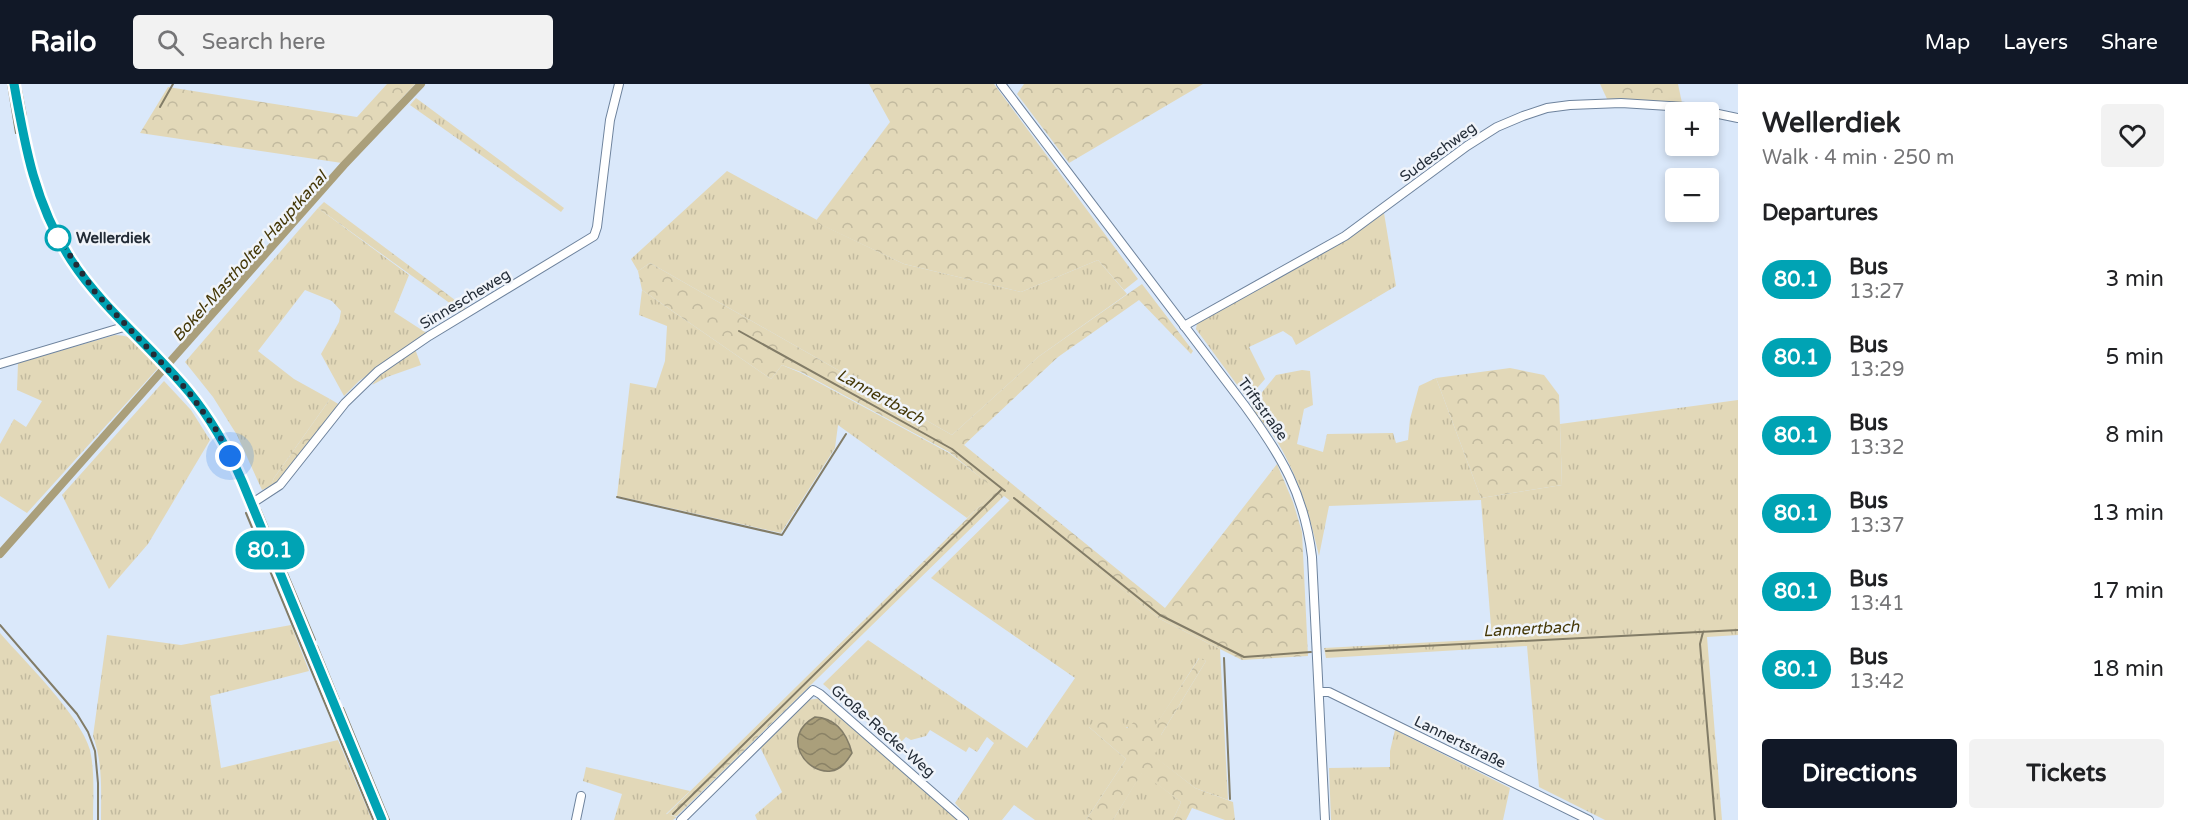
<!DOCTYPE html>
<html lang="en">
<head>
<meta charset="utf-8">
<style>
  :root { --surface:#fff; --page:#f2f2f2; --text:#202124; --muted:#757577; --accent:#111827 }
  body { margin:0; font-family:"Varela Round",sans-serif; background:var(--page); color:var(--text); height:100vh; display:flex; flex-direction:column; font-size:22px; white-space:nowrap }
  * { box-sizing:border-box; margin:0 }
  p { font-size:20px; color:var(--muted) }
  .icon { flex:none; width:33px; height:33px; fill:none; stroke:currentColor; stroke-width:2; stroke-linecap:round; stroke-linejoin:round }
  .map { position:relative; flex:1; overflow:hidden }
  .details { display:flex; flex-direction:column; background:var(--surface); width:450px }
  .details>* { flex:none }
  .badge { padding:0 12px; border-radius:20px; font-size:21px; line-height:39px }
  .tools { position:absolute; left:1665px; top:18px; display:grid; gap:12px }
  .tools a { display:grid; place-items:center; width:54px; height:54px; border-radius:6px; background:var(--surface); box-shadow:0 3px 9px #0003; font-size:30px }
  .you { position:absolute; width:30px; height:30px; margin:-15px; border:4px solid #fff; border-radius:50%; background:#1a73e8; box-shadow:0 0 0 9px #1a73e833 }
  .map>.badge { position:absolute; translate:-50% -50%; box-shadow:0 0 0 3px #fff }
  h2 { padding:0 24px; font-size:22px; line-height:54px }
  .round { display:grid; place-items:center; flex:none; width:63px; height:63px; border-radius:6px; background:var(--page) }
  .headline { display:flex; align-items:center; justify-content:space-between; height:102px; padding:0 24px }
  h1 { font-size:28px; font-weight:700; line-height:45px }
  .cta { display:flex; gap:12px; margin-top:auto; padding:12px 24px }
  .cta a { flex:1; height:69px; border-radius:6px; background:var(--accent); color:#fff; font-size:24px; font-weight:700; line-height:69px; text-align:center }
  .cta a+a { background:var(--page); color:var(--text) }
  ul { padding:0; list-style:none }
  li { display:flex; align-items:center; gap:18px; height:78px; padding:0 24px }
  li div { flex:1 }
  li b { display:block; font-size:22px }
  li em { font-style:normal }
  li .badge { min-width:66px; font-weight:700; text-align:center }
  header { display:flex; align-items:center; gap:36px; box-sizing:border-box; height:84px; padding:0 30px; background:var(--accent); color:#fff }
  header strong { font-size:28px }
  nav { display:flex; gap:33px; margin-inline-start:auto; font-size:21px }
  .search { width:420px; height:54px; background:var(--page); display:flex; align-items:center; gap:15px; box-sizing:border-box; padding:0 21px; border-radius:6px; color:var(--muted); font-size:22px }
  main { display:flex; flex:1; min-height:0 }
  .map>svg:first-child { display:block }
  .grass { fill:url(#grass-tufts) }
  .forest { fill:url(#forest-crowns) }
  .water { fill:url(#water-waves); stroke:#827c67; stroke-width:1.5 }
  .lines { fill:none; stroke-linecap:round; stroke-linejoin:round }
  .stream { stroke:#827c67; stroke-width:2 }
  .canal { stroke:#aa9f7b; stroke-width:8 }
  .minor-casing { stroke:#6e839d; stroke-width:10 }
  .major-casing { stroke:#fff; stroke-width:12 }
  .minor { stroke:#fff; stroke-width:8 }
  .major { stroke:#cadff8; stroke-width:10 }
  .line-casing { stroke:#fff; stroke-width:14 }
  .line { stroke:#00a3b4; stroke-width:9 }
  .walk { stroke:#232c37; stroke-width:6; stroke-dasharray:0 10.8 }
  .stop-dot { fill:#fff; stroke:#00a3b4; stroke-width:3 }
  .labels { text-anchor:middle; stroke-width:5; stroke-linejoin:round; paint-order:stroke }
  .street-label { font-size:15px; fill:#232c37; stroke:#f0f4fa }
  .stop-label { font-size:15px; font-weight:bold; fill:#232c37; stroke:#f0f4fa; text-anchor:start }
  .water-label { font-size:16px; font-style:italic; fill:#453807; stroke:#f0f4fa }
</style>
</head>
<body>
<header>
<strong>Railo</strong>
<div class="search"><svg class="icon" aria-label="search" viewBox="0 0 24 24"><circle cx="10" cy="10" r="6"/><path d="M15 15l6 6"/></svg>Search here</div>
<nav><a>Map</a><a>Layers</a><a>Share</a></nav>
</header>
<main>
<div class="map">
<svg width="1738" height="736" viewBox="0 0 1738 736">
  <defs>
    <pattern id="grass-tufts" width="24" height="20" patternUnits="userSpaceOnUse" patternTransform="scale(1.5)"><rect width="24" height="20" fill="#e2d8b8"/><path d="M3 7l-1-3M5 7V3M7 7l1-3M15 17l-1-3M17 17v-4M19 17l1-3" fill="none" stroke="#c2ba9f"/></pattern>
    <pattern id="forest-crowns" width="20" height="18" patternUnits="userSpaceOnUse" patternTransform="scale(1.5)"><rect width="20" height="18" fill="#e2d8b8"/><path d="M2 6a3 3 0 1 1 6 0M12 15a3 3 0 1 1 6 0" fill="none" stroke="#c2ba9f"/></pattern>
    <pattern id="water-waves" width="16" height="10" patternUnits="userSpaceOnUse" patternTransform="scale(1.5)"><rect width="16" height="10" fill="#aa9f7b"/><path d="M0 5q4-4 8 0t8 0" fill="none" stroke="#8a8266"/></pattern>
  </defs>
  <rect width="100%" height="100%" fill="#dae8fa"/>
  <g class="grass">
    <path d="M416 14 564 124 561 128 410 21Z"/>
    <path d="M727 87 817 136 816 138 904 180 1021 208 1098 176 1127 210 1038 273 952 351 650 179 638 187 631 175Z"/>
    <path d="M318 124 409 191 394 228 428 250 359 297 344 312 321 270 339 238 341 227 332 217 305 206 258 267 294 295 330 315 274 394 271 402 262 406 237 351 213 313 185 278Z"/>
    <path d="M1384 129 1396 202 1296 261 1292 253 1283 247 1249 263 1265 295 1251 311 1246 313 1196 245 1197 239 1346 156Z"/>
    <path d="M642 206 771 295 782 281 801 289 949 369 997 406 967 434 838 341 835 364 781 449 617 412 630 299 656 304 665 277 667 242 639 231Z"/>
    <path d="M115 251C138 251 145 267 159 283L27 429 0 412V360L14 335 26 343 42 317 17 306 18 279Z"/>
    <path d="M415 265 421 281 387 293 372 301 380 290Z"/>
    <path d="M1302 286 1310 287 1313 321 1304 325 1297 360 1323 368 1327 350 1393 349 1396 359 1408 356 1410 335 1419 302 1436 294 1481 414 1562 401 1560 340 1738 316V551L1707 553 1722 736H1605L1539 703 1527 562 1326 574 1324 564 1492 555 1481 416 1329 422 1319 472C1310 433 1299 394 1278 359 1270 346 1259 335 1250 323L1276 291Z"/>
    <path d="M164 297 191 326 210 356 148 460 109 505 62 411Z"/>
    <path d="M1010 416 1160 535 1220 565 1228 716 1195 704 1152 671 1161 651 1206 577 1199 574 1155 643H1089L1126 675 1086 736H1035L1014 721 1002 736H970L955 719 994 659 987 653 977 668 969 663 966 668 930 646 926 652 911 656 906 653 895 664 874 644 876 641 872 637 869 640 823 600 868 556 1027 664 1075 594 931 494Z"/>
    <path d="M291 541 309 587 210 612 221 684 338 656 372 736H101C101 707 103 680 93 652L107 551 181 561Z"/>
    <path d="M0 549C25 578 80 631 90 666 95 688 93 714 93 736H0Z"/>
    <path d="M821 614 960 736H757L755 731 782 708 760 663 808 616Z"/>
    <path d="M1395 646 1510 704 1503 736H1331L1329 684 1390 683V667Z"/>
    <path d="M586 683 690 707 666 730 677 733 673 736H614L622 710 583 697Z"/>
    <path d="M1142 688 1181 718 1173 736H1113Z"/>
  </g>
  <g class="forest">
    <path d="M387 0H415L342 79 140 49 168 3 357 33Z"/>
    <path d="M869 0H994L1138 195 1124 206 1098 176 1021 208 904 180 815 138 890 38Z"/>
    <path d="M1024 0H1203L1069 79 1017 10Z"/>
    <path d="M1600 0H1678L1682 19 1608 17Z"/>
    <path d="M324 118 467 225 462 228 318 124Z"/>
    <path d="M650 179 952 351 1038 273 1142 200 1193 267 1191 270 1139 216 1058 273 964 361 1165 524 1277 380 1293 418 1302 448 1308 572 1242 576 1160 535 1004 412 677 732 666 731 996 406 949 368 801 288 782 281 771 295 642 206 638 187Z"/>
    <path d="M1510 284 1544 291 1559 311 1562 401 1481 414 1436 294Z"/>
    <path d="M330 315 340 321 277 398 271 402 274 394Z"/>
    <path d="M1200 573 1206 577 1161 651 1163 661 1153 671 1195 704 1233 718 1235 736H1225L1192 724 1186 736H1173L1181 718 1142 689 1113 736H1086L1126 675 1089 643 1098 633 1120 635 1127 644 1142 631 1155 642Z"/>
  </g>
  <path class="water" d="M815 633C836 634 847 650 852 669 847 677 841 686 831 687 805 690 780 652 815 633Z"/>
  <g class="lines">
    <g class="stream">
      <path d="M8 0 16 49"/>
      <path d="M21 6 26 32"/>
      <path d="M160 23 173 0"/>
      <path d="M739 247 952 365 1005 407"/>
      <path d="M617 413 782 451 846 350"/>
      <path d="M1014 414 1160 531 1244 573 1311 568"/>
      <path d="M260 425 315 556"/>
      <path d="M246 429 373 735"/>
      <path d="M0 541 77 630 88 648 95 667 98 699V736"/>
      <path d="M1703 548 1700 560 1715 736"/>
      <path d="M317 562 339 616"/>
      <path d="M1326 567 1738 546"/>
      <path d="M1224 574 1230 715"/>
      <path d="M343 624 389 736"/>
      <path d="M673 730 1002 405"/>
    </g>
    <path class="canal" d="M0 470 344 81 421 0"/>
    <g class="minor-casing">
      <g id="minor">
        <path d="M1001 0 1245 322C1282 373 1304 409 1312 473L1325 736"/>
        <path d="M1184 242 1345 152 1467 62 1497 43 1523 32 1547 24 1570 21 1621 19 1685 23 1738 34"/>
        <path d="M0 280 127 242"/>
        <path d="M251 420 280 401 345 319 378 287 429 252 594 152 597 143 610 36 619 0"/>
        <path d="M1319 608H1329L1589 736"/>
        <path d="M576 736 581 712"/>
        <path d="M681 736 813 606 820 610 964 736"/>
      </g>
    </g>
    <g class="major-casing">
      <path id="major" d="M14 0C25 64 35 120 71 176 103 225 151 262 189 308 211 335 227 365 242 397L382 736"/>
    </g>
    <use href="#minor" class="minor"/>
    <use href="#major" class="major"/>
  </g>
  <g class="lines">
    <g class="line-casing">
      <path id="line" d="M14 0C25 63 35 120 71 176 103 225 151 262 189 308 211 335 228 365 242 397L382 736"/>
    </g>
    <use href="#line" class="line"/>
    <path class="walk" d="M58 154 95 208 188 307 217 347 230 372"/>
  </g>
  <circle class="stop-dot" cx="58" cy="154" r="12"/>
  <g class="labels">
    <g class="street-label">
      <text transform="translate(1438 68) rotate(-36)" y="5">Sudeschweg</text>
      <text transform="translate(465 215) rotate(-31)" y="5">Sinnescheweg</text>
      <text transform="translate(1263 325) rotate(54)" y="5">Triftstraße</text>
      <text transform="translate(883 647) rotate(41)" y="5">Große-Recke-Weg</text>
      <text transform="translate(1460 658) rotate(26)" y="5">Lannertstraße</text>
    </g>
    <g class="stop-label">
      <text x="76" y="159">Wellerdiek</text>
    </g>
    <g class="water-label">
      <text transform="translate(249 172) rotate(-48)" y="6">Bokel-Mastholter Hauptkanal</text>
      <text transform="translate(881 312) rotate(29)" y="6">Lannertbach</text>
      <text transform="translate(1531 544) rotate(-3)" y="6">Lannertbach</text>
    </g>
  </g>
</svg>
<div class="tools">
<a>+</a>
<a>−</a>
</div>
<div class="you" style="left:230px;top:372px"></div>
<b class="badge" style="left:270px;top:466px;background:#00a3b4;color:#fff">80.1</b>
</div>
<section class="details">
<div class="headline"><div><h1>Wellerdiek</h1><p>Walk · 4 min · 250 m</p></div><a class="round"><svg class="icon" aria-label="heart" viewBox="0 0 24 24"><path d="M12 20l-8-8c-3-5 5-10 8-4 3-6 11-1 8 4z"/></svg></a></div>
<h2>Departures</h2>
<ul>
<li><span class="badge" style="background:#00a3b4;color:#fff">80.1</span><div><b>Bus</b><p>13:27</p></div><em>3 min</em></li>
<li><span class="badge" style="background:#00a3b4;color:#fff">80.1</span><div><b>Bus</b><p>13:29</p></div><em>5 min</em></li>
<li><span class="badge" style="background:#00a3b4;color:#fff">80.1</span><div><b>Bus</b><p>13:32</p></div><em>8 min</em></li>
<li><span class="badge" style="background:#00a3b4;color:#fff">80.1</span><div><b>Bus</b><p>13:37</p></div><em>13 min</em></li>
<li><span class="badge" style="background:#00a3b4;color:#fff">80.1</span><div><b>Bus</b><p>13:41</p></div><em>17 min</em></li>
<li><span class="badge" style="background:#00a3b4;color:#fff">80.1</span><div><b>Bus</b><p>13:42</p></div><em>18 min</em></li>
</ul>
<div class="cta"><a>Directions</a><a>Tickets</a></div>
</section>
</main>
</body>
</html>
